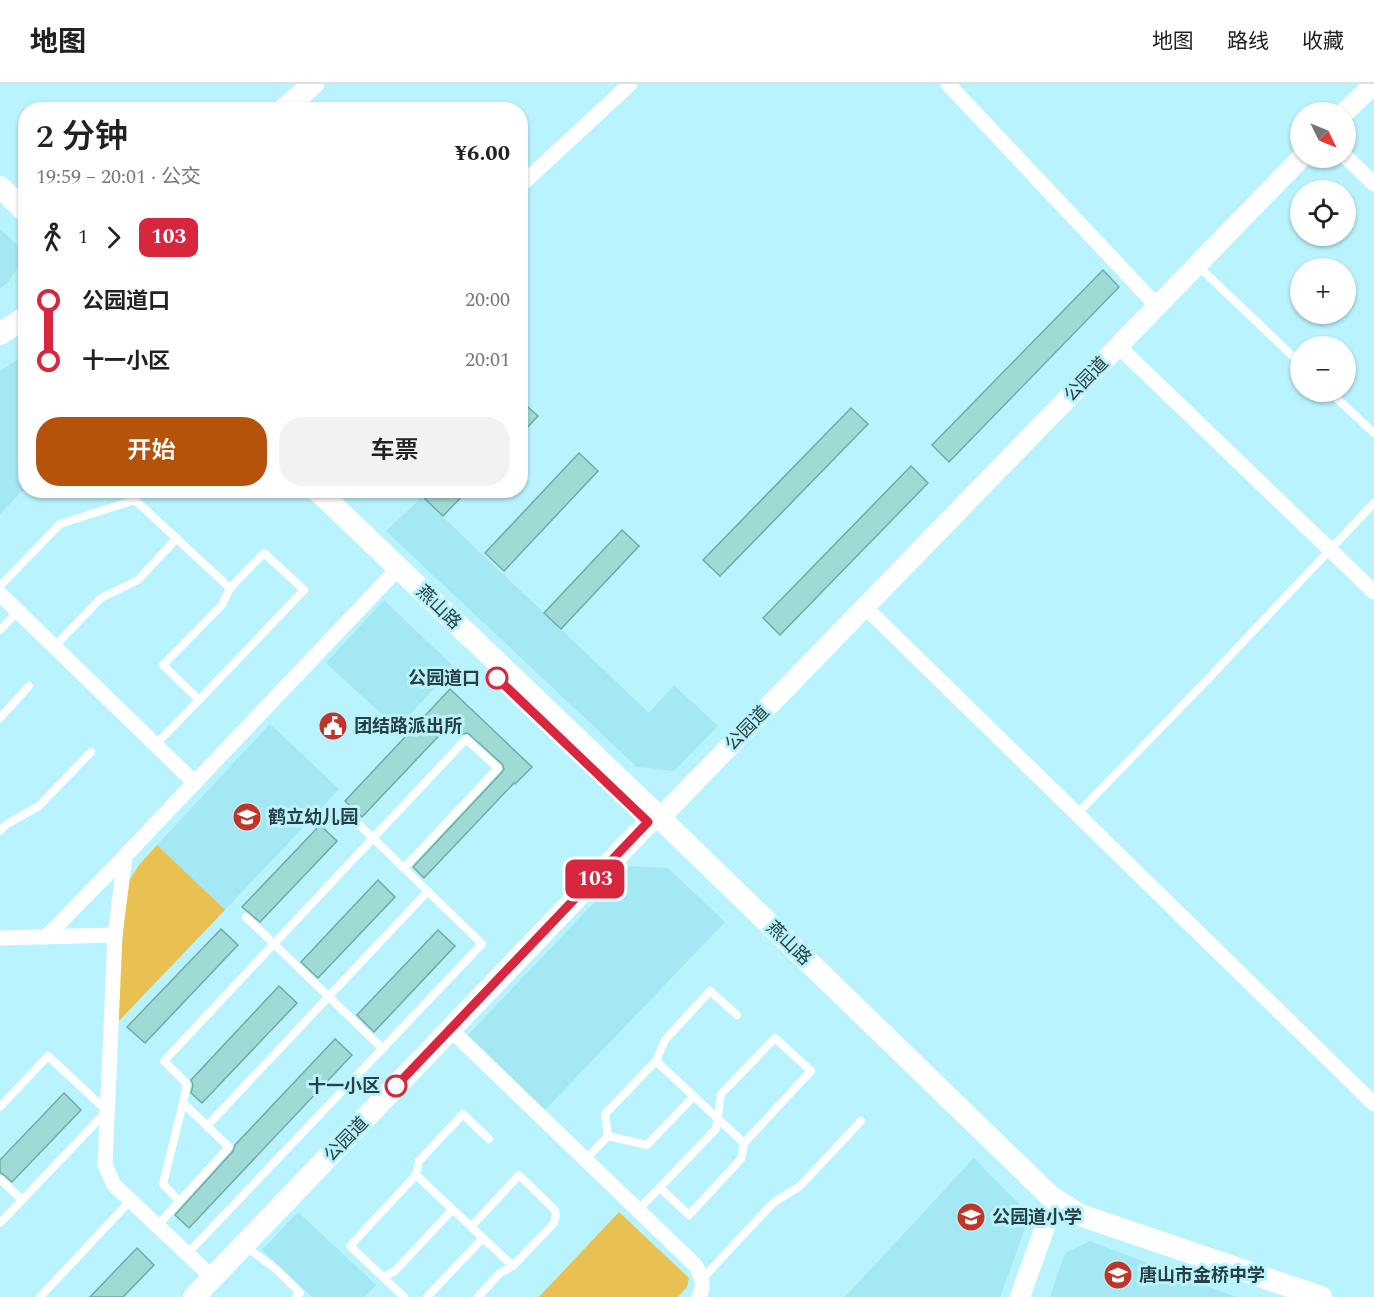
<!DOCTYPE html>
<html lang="zh">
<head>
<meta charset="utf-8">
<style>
  :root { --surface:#fff; --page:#f2f2f2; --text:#222; --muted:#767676; --line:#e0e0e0; --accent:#b45309 }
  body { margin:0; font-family:Spectral,"Noto Sans SC",serif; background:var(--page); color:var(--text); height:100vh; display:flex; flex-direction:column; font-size:22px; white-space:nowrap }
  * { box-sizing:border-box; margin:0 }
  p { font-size:20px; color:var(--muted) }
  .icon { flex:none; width:33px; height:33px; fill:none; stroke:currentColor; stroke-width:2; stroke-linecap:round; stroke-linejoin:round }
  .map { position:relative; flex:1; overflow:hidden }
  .panel { position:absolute; left:18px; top:18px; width:510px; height:396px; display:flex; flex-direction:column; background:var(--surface); border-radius:24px; box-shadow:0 2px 4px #0004 }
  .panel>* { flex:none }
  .badge { padding:0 12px; border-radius:9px; font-size:21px; line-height:39px }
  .needle { width:39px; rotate:133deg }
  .tools { position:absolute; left:1290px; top:18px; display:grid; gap:12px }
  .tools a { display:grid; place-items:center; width:66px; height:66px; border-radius:50%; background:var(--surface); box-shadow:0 2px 4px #0004; font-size:30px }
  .map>.badge { position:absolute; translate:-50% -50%; box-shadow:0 0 0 3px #fff }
  .legs { display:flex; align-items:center; gap:9px; height:66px; padding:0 18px; font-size:20px }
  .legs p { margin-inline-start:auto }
  .summary { display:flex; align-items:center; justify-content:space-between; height:102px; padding:0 18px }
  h1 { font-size:33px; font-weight:600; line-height:45px }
  .primary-button { display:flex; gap:12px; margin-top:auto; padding:12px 18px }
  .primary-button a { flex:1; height:69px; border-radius:24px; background:var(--accent); color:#fff; font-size:24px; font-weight:600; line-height:69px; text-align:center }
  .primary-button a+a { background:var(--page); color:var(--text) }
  ul { padding:0 18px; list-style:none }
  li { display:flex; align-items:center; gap:21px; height:60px; font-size:22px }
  li i { display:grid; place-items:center; width:9px; height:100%; margin:0 8px; background:currentColor }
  li i::after { content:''; width:15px; height:15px; margin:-8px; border:4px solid; border-radius:50%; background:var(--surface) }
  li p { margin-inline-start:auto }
  li:first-child i { background:linear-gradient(#0000 50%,currentColor 0) }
  li:last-child i { background:linear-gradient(currentColor 50%,#0000 0) }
  header { display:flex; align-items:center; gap:36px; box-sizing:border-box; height:84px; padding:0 30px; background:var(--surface); border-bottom:2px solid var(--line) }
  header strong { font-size:28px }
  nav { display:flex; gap:33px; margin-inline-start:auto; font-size:21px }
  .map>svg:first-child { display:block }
  .built { fill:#a4e8f3 }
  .green { fill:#e9c152 }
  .building { fill:#a0dad4; stroke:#72aaa5; stroke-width:1.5 }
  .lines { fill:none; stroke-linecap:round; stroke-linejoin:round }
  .service { stroke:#fff; stroke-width:8 }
  .minor { stroke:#fff; stroke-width:15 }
  .tertiary { stroke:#fff; stroke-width:20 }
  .secondary { stroke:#fff; stroke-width:22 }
  .line-1-casing { stroke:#fff; stroke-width:14 }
  .line-1 { stroke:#d7263d; stroke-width:9 }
  .stop-1-dot { fill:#fff; stroke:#d7263d; stroke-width:3 }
  .labels { text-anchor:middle; stroke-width:6; stroke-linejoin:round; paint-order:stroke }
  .street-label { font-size:18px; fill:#284043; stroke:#b9f3fd }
  .stop-label { font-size:18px; font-weight:bold; fill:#284043; stroke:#b9f3fd; text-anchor:end }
  .poi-label { font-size:18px; font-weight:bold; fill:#284043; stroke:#b9f3fd; text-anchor:start }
</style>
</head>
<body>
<header>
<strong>地图</strong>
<nav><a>地图</a><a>路线</a><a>收藏</a></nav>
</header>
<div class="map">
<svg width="1374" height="1213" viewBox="0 0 1374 1213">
  <rect width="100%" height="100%" fill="#b9f3fd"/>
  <g class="built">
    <path d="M0 145 19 163 18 183 9 197 0 205Z"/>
    <path d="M25 271V404L0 430V287Z"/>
    <path d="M422 413 649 629 674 601 718 642 674 687 637 683 386 447Z"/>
    <path d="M384 516 454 583 397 644 326 579Z"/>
    <path d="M270 640 339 705 225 826 157 761Z"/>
    <path d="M629 782 668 784 725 838 545 1026 468 951Z"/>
    <path d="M974 1074 1019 1120 1025 1145 1000 1213H845Z"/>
    <path d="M298 1128 376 1201 365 1213H312L262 1166Z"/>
    <path d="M1090 1157 1236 1213H1050L1065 1169Z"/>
  </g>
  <g class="green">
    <path d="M157 761 225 826 115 941 127 800 139 781Z"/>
    <path d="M619 1128 689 1194 687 1203 678 1213H539Z"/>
  </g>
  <g class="building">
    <path d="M1103 186 1119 203 949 378 932 361Z"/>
    <path d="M520 316 538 332 520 351Z"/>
    <path d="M851 324 868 340 720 492 703 476Z"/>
    <path d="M579 369 598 387 504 487 485 469Z"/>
    <path d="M911 382 928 399 780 551 763 534Z"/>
    <path d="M433 406H468L443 432 425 415Z"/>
    <path d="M622 446 639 462 561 545 544 529Z"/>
    <path d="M450 605 532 683 515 700 514 699 424 794 413 783 502 688 504 685 502 680 470 651 467 649 463 650 451 639 362 733 345 717Z"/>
    <path d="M320 741 337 757 260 838 242 823Z"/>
    <path d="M378 796 395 813 318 894 301 878Z"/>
    <path d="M221 845 238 861 145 959 127 943Z"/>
    <path d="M438 846 455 862 374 948 357 931Z"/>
    <path d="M279 902 297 919 202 1019 191 1009 193 1001 191 996Z"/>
    <path d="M335 955 352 971 189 1144 175 1131 233 1067 235 1061Z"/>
    <path d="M64 1009 81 1026 12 1098 4 1091 0 1089V1076Z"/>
    <path d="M137 1164 154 1181 123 1213H90Z"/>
  </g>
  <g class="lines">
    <g class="service">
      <path d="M1198 182 1300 279"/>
      <path d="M1330 308 1374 349"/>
      <path d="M0 502 60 440 135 416 230 504 222 521 163 581 199 616 156 660"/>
      <path d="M0 546 18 527"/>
      <path d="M55 562 101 514 138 496 177 454"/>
      <path d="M199 616 304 506 264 469 230 504"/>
      <path d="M0 634 29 602"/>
      <path d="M1077 730 1208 595 1374 419"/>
      <path d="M0 747 7 740 39 722 91 668"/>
      <path d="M246 833 383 965"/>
      <path d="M656 977 665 956 710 907 737 931"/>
      <path d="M0 1023 48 972 107 1027 0 1139"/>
      <path d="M207 1042 428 807"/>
      <path d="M608 1052 605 1030 656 977C685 1004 714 1031 744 1059L811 987 775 954 721 1010 716 1045 637 1127"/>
      <path d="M585 1076 608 1052 647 1061 694 1012"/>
      <path d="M416 1091 513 1182"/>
      <path d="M0 1095 22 1116"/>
      <path d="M660 1104 689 1131 741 1075 744 1059"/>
      <path d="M179 1117 163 1100 183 1019"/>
      <path d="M157 1142 229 1063 183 1019 187 1000 164 977 466 655 498 684 404 784"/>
      <path d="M471 1143 519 1091 555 1126 556 1131 554 1139 513 1182 500 1189 478 1213"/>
      <path d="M245 1162 277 1186 300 1209 296 1213"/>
      <path d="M187 1170 482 860 345 727"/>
      <path d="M384 1193 395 1187 452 1126"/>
      <path d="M703 1194 773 1119 800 1102 861 1037"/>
      <path d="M40 1213 131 1116"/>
      <path d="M404 1213 350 1162 416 1091 419 1077 463 1030 489 1055"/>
      <path d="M427 1213 483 1154"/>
    </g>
    <g class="minor">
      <path d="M948 0 1157 222"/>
      <path d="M1346 73 1374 100"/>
      <path d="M520 102 630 0"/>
      <path d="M1118 262 1374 508"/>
      <path d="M0 510 195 699"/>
      <path d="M865 523 1374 1020"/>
      <path d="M46 853 125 772"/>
      <path d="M0 854 115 851"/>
      <path d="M451 946 696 1182C702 1194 705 1200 699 1213"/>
      <path d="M213 1194 114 1101 105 1081 115 851 125 772 390 493"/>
    </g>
    <g class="tertiary">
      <path d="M1345 28 1374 0"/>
      <path d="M660 734 1301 74"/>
      <path d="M1020 1213 1050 1129"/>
    </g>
    <g class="secondary">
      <path d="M283 26 313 0"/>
      <path d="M0 103 26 128"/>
      <path d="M0 250 26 233"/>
      <path d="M317 406 660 734 1050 1112 1080 1131 1321 1213"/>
      <path d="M194 1213 649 738 660 734"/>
    </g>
  </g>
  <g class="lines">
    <g class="line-1-casing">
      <path id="line-1" d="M396 1002 648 738 497 594"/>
    </g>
    <use href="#line-1" class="line-1"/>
  </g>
  <defs>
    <g id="civic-disc" transform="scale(1.5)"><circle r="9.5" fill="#c13428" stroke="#b9f3fd"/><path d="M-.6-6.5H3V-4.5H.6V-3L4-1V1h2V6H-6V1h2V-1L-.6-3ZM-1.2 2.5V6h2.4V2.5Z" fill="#fff"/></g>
    <g id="school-disc" transform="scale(1.5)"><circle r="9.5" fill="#c13428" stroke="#b9f3fd"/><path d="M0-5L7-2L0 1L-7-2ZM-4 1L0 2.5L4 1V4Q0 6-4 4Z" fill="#fff"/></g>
  </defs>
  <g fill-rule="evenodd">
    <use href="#civic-disc" x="333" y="642"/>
    <use href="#school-disc" x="247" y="733"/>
    <use href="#school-disc" x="971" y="1133"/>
    <use href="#school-disc" x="1118" y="1191"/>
  </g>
  <g class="stop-1-dot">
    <circle cx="497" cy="594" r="10"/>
    <circle cx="396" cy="1002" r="10"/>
  </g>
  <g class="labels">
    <g class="street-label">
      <text transform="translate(1086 295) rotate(-46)" y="6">公园道</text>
      <text transform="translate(439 523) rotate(44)" y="6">燕山路</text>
      <text transform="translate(747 644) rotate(-46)" y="6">公园道</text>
      <text transform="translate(789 859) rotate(44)" y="6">燕山路</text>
      <text transform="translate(346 1055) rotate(-46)" y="6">公园道</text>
    </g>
    <g class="stop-label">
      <text x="480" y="600">公园道口</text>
      <text x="380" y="1008">十一小区</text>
    </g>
    <g class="poi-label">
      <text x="354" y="648">团结路派出所</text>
      <text x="268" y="739">鹤立幼儿园</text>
      <text x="992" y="1139">公园道小学</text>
      <text x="1139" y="1197">唐山市金桥中学</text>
    </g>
  </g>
</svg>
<div class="tools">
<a><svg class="needle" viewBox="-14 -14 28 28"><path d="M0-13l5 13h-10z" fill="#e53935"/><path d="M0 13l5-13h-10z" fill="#767676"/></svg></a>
<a><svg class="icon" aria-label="locate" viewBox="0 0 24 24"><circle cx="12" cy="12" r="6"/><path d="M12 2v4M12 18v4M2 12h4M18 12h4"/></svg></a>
<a>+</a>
<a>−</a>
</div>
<b class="badge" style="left:595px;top:795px;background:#d7263d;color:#fff">103</b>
<section class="panel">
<div class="summary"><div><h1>2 分钟</h1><p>19:59 – 20:01 · 公交</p></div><b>¥6.00</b></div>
<div class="legs"><svg class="icon" aria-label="walk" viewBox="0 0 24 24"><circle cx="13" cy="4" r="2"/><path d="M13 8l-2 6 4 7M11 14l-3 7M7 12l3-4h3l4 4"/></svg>1<svg class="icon" aria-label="forward" viewBox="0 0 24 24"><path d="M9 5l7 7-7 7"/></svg><b class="badge" style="background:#d7263d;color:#fff">103</b></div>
<ul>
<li><i style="color:#d7263d"></i><b>公园道口</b><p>20:00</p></li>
<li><i style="color:#d7263d"></i><b>十一小区</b><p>20:01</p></li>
</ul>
<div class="primary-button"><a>开始</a><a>车票</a></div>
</section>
</div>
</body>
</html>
